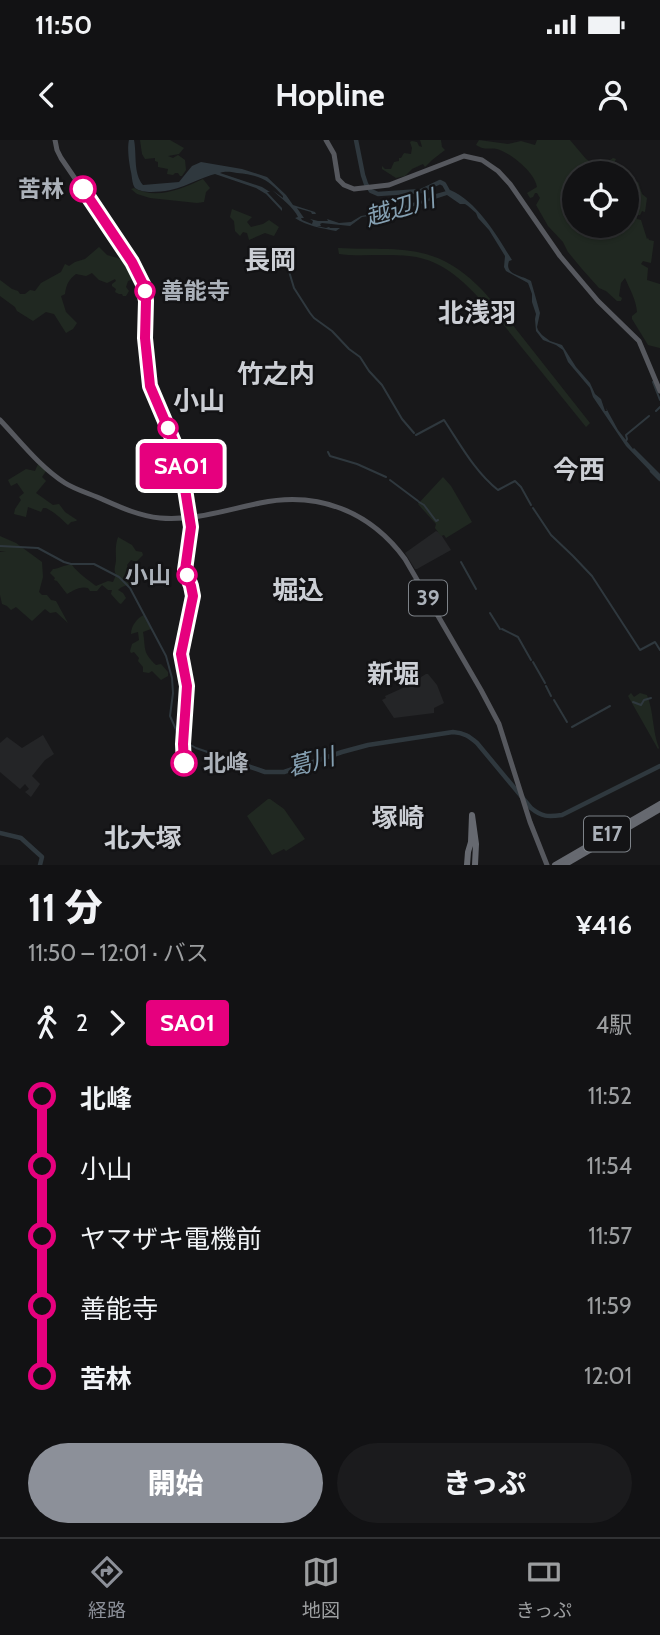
<!DOCTYPE html>
<html lang="ja">
<head>
<meta charset="utf-8">
<style>
  :root { --surface:#121214; --page:#1b1b1d; --text:#f1f3f6; --muted:#9c9ea0; --line:#313234; --accent:#8c9099 }
  body { margin:0; font-family:Cabin,"Noto Sans JP",sans-serif; background:var(--page); color:var(--text); height:100vh; display:flex; flex-direction:column; font-size:26px; white-space:nowrap }
  * { box-sizing:border-box; margin:0 }
  p { font-size:23px; color:var(--muted) }
  .icon { flex:none; width:38px; height:38px; fill:none; stroke:currentColor; stroke-width:2; stroke-linecap:round; stroke-linejoin:round }
  .map { position:relative; height:725px; overflow:hidden }
  .panel { display:flex; flex-direction:column; background:var(--surface); flex:1 }
  .panel>* { flex:none }
  .badge { padding:0 14px; border-radius:5px; font-size:24px; line-height:46px }
  .controls { position:absolute; left:562px; top:21px; display:grid; gap:14px }
  .controls a { display:grid; place-items:center; width:77px; height:77px; border-radius:50%; background:var(--surface); box-shadow:0 2px 5px #0004,0 0 0 2px var(--line); font-size:35px }
  .map>.badge { position:absolute; translate:-50% -50%; box-shadow:0 0 0 4px #fff }
  .legs { display:flex; align-items:center; gap:10px; height:77px; padding:0 28px; font-size:23px }
  .legs p { margin-inline-start:auto }
  .overview { display:flex; align-items:center; justify-content:space-between; height:119px; padding:0 28px }
  h1 { font-size:38px; font-weight:800; line-height:52px }
  .cta { display:flex; gap:14px; margin-top:auto; padding:14px 28px }
  .cta a { flex:1; height:80px; border-radius:42px; background:var(--accent); color:#fff; font-size:28px; font-weight:800; line-height:80px; text-align:center }
  .cta a+a { background:var(--page); color:var(--text) }
  ul { padding:0 28px; list-style:none }
  li { display:flex; align-items:center; gap:24px; height:70px; font-size:26px }
  li i { display:grid; place-items:center; width:10px; height:100%; margin:0 9px; background:currentColor }
  li i::after { content:''; width:18px; height:18px; margin:-9px; border:5px solid; border-radius:50%; background:var(--surface) }
  li p { margin-inline-start:auto }
  li:first-child i { background:linear-gradient(#0000 50%,currentColor 0) }
  li:last-child i { background:linear-gradient(currentColor 50%,#0000 0) }
  .status { display:flex; justify-content:space-between; align-items:center; height:49px; padding:0 35px; background:var(--surface); direction:ltr }
  .status svg { height:19px; fill:currentColor }
  header { display:flex; justify-content:space-between; align-items:center; height:91px; padding:0 28px; background:var(--surface); font-size:32px; font-weight:800 }
  .dock { display:flex; justify-content:space-around; align-items:center; height:98px; border-top:2px solid var(--line); background:var(--surface); font-size:19px; color:var(--muted) }
  .dock a { display:grid; justify-items:center; gap:4px }
  .dock .active { color:var(--accent) }
  .map>svg:first-child { display:block }
  .built { fill:#242527 }
  .green { fill:#202821 }
  .water { fill:#2f383e }
  .lines { fill:none; stroke-linecap:round; stroke-linejoin:round }
  .stream { stroke:#2f383e; stroke-width:2 }
  .river { stroke:#2f383e; stroke-width:4.5 }
  .major { stroke:#56585e; stroke-width:5 }
  .highway { stroke:#666970; stroke-width:6 }
  .line-1-casing { stroke:#fff; stroke-width:16 }
  .line-1 { stroke:#e6007e; stroke-width:10 }
  .stop-1-dot { fill:#fff; stroke:#e6007e; stroke-width:3.5 }
  .labels { text-anchor:middle; stroke-width:5; stroke-linejoin:round; paint-order:stroke }
  .shield { fill:#131315; stroke:#7d8288; stroke-width:2 }
  .shield-label { font-size:21px; font-weight:bold; fill:#abb1b9 }
  .stop-label { font-size:23px; font-weight:bold; fill:#abb1b9; stroke:#131315; text-anchor:end }
  .water-label { font-size:24px; font-style:italic; fill:#85a0b2; stroke:#131315 }
  .quarter-label { font-size:26px; font-weight:bold; fill:#cccfd5; stroke:#131315 }
</style>
</head>
<body>
<div class="status"><b>11:50</b><svg viewBox="0 0 49 12"><path d="M0 12V9h3v3zM5 12V6h3v6zM10 12V3h3v9zM15 12V0h3v12zM26 1h20v11H26zM47 4h2v5h-2z"/></svg></div>
<header><svg class="icon" aria-label="back" viewBox="0 0 24 24"><path d="M15 5l-7 7 7 7"/></svg>Hopline<svg class="icon" aria-label="person" viewBox="0 0 24 24"><circle cx="12" cy="8" r="4"/><path d="M4 21q1-7 8-7t8 7"/></svg></header>
<div class="map">
<svg width="660" height="725" viewBox="0 0 660 725">
  <rect width="100%" height="100%" fill="#18181a"/>
  <g class="built">
    <path d="M436 391 440 393 451 410 417 429H415L405 413Z"/>
    <path d="M426 534H428L437 545 444 563 434 568V573L394 578 382 560 386 558 385 556 405 547Z"/>
    <path d="M43 595 54 614 45 620 32 636 40 644 31 657 25 652 29 649 25 644 20 649 0 632V603L7 597 22 608Z"/>
  </g>
  <g class="green">
    <path d="M140 0H170L184 8 179 14 168 16 173 18 178 15 185 20 186 30 182 36H180L178 33H175L173 35 167 34 168 29 158 27V22L155 21V18L145 19 142 14Z"/>
    <path d="M420 0H441L442 7 445 10 432 20 425 27 423 24 412 29 405 36 396 38 382 29V26L385 29H391L394 22 399 21V18H401L404 13 411 14 412 8 410 2 412 1 417 2 419 6 422 7Z"/>
    <path d="M479 0 508 4 521 1 535 5 537 0H570L586 19 599 27 613 18 616 19 612 28 613 33H574V86H626L627 45 638 42 642 54 647 58 645 72 642 71 640 75H637V79L641 80 647 99 648 98 649 100 654 101 651 123 643 121 641 124 648 128 647 140 660 144V208L648 205 632 179V176L637 172C636 159 630 150 625 138L621 143 619 156 622 158 621 161H617L606 151 599 148 582 129 568 112 563 102 548 86 536 65 540 58 537 53H535L533 57 530 58 527 53 537 47C535 33 511 13 497 9 488 7 486 11 476 5Z"/>
    <path d="M203 39 210 48 206 52 204 62 197 63 150 58 137 54 131 49 134 48C157 60 181 49 203 39Z"/>
    <path d="M232 69 252 77 247 82 251 87 263 84 269 80 279 87 274 96 265 93 249 100 247 93 243 92 240 96 235 91 234 81 230 77Z"/>
    <path d="M99 107 107 115 121 119 126 115 138 133 136 138 128 141 126 147 129 151 126 156H123L122 154H119L115 152 116 149 112 146V144L116 141 115 139 107 143 99 140 92 133 86 136 76 134C69 139 66 145 65 154L61 156 66 172 77 183 73 189 66 193 54 174 46 172 33 181 17 171 15 167 0 156V140L12 149 18 151 20 154H25L30 150 35 151 41 143 61 132 65 124 69 126 75 122 85 119Z"/>
    <path d="M338 108C395 111 432 101 477 145 485 153 495 163 500 174L497 177C471 150 449 120 409 116 389 114 368 116 348 115L339 114Z"/>
    <path d="M504 174 590 283 586 287 498 178Z"/>
    <path d="M38 324 46 331 42 337 46 341 36 353 53 365 59 364 65 372 77 380 76 381 71 382 68 385C60 378 56 373 46 368H43L41 372 28 367 26 377 14 374 15 369 21 360 19 357 24 353 17 343 11 346 8 340 26 329 35 331Z"/>
    <path d="M443 337 451 346 472 382 446 398 444 395 441 396 435 388 436 384 418 364Z"/>
    <path d="M0 396 16 403 42 422 43 437 39 452 42 455H47L51 460 56 461 68 483 56 472 50 473 45 469 32 481 16 467 11 470 7 466 2 464 0 455V412H6L0 411Z"/>
    <path d="M118 397 132 405 136 411 142 412 143 415 136 422 131 420 127 425 128 428 133 430 138 428 140 432 136 436 137 440C131 446 124 444 118 450L123 453 126 458 121 464 119 463 111 454 112 450H108L102 445 97 451H90L88 448C80 446 74 450 67 454L57 441 54 440 55 438 50 433 53 429C60 429 65 424 72 425 79 434 87 439 96 446L108 441 113 442 116 435C113 428 116 426 116 419 116 410 115 406 118 397Z"/>
    <path d="M144 475 151 489 143 492C146 509 142 512 156 525L161 524 168 532V536L161 540 152 531 149 533 143 532V527L138 521 139 518 134 512 131 513 130 511 132 504 139 500 138 492 131 494C131 486 137 478 144 475Z"/>
    <path d="M631 553 634 557 640 553 647 555C654 572 652 590 659 608L658 609 628 556Z"/>
    <path d="M268 659H270L284 669 305 699 286 711 284 709 272 715 247 676Z"/>
  </g>
  <path class="water" d="M129 0H134C137 15 133 33 143 45L179 42 192 26 201 22 242 29 267 37 286 55 293 65 315 72 316 74H312L311 72 297 68 304 78H301L302 80 312 84 313 81 310 79 318 81H328L327 79 339 83 351 82 361 76 394 70 408 64 428 59 432 55 450 50C478 62 497 96 512 120L509 121C504 135 521 135 531 141L540 173 537 187 538 190 542 195 550 201 562 205 576 227 590 243 595 254 601 259 605 271H607L606 268 618 290 633 309 634 308 660 334V337L653 334 626 306 593 257 590 248 568 222 563 210 556 205 543 200 536 191 535 179 536 174 532 162V154L528 143 506 131 504 127 505 116 489 90 478 78 476 73 468 66 465 64H460L447 55 396 72 362 77 350 86 322 83 320 84 321 86H317L326 88 329 87 330 88H340L336 91C321 88 307 86 295 78L298 77C294 68 280 57 272 50L283 58V56C268 39 259 35 237 33 230 32 226 31 220 33L262 47 270 52H267L282 68V71L266 54 256 48 215 34C191 41 179 52 151 52 146 52 139 51 135 48 132 44 132 36 131 32 129 23 127 8 129 0Z"/>
  <g class="lines">
    <g class="stream">
      <path d="M288 128 294 148 310 173 314 178 332 191 349 209 360 217 369 231 382 245 402 279 414 293"/>
      <path d="M653 242 660 260"/>
      <path d="M656 271 660 267"/>
      <path d="M416 295 444 280C460 304 475 332 498 350L515 341 521 347 531 365"/>
      <path d="M626 301 627 299 626 295 649 276"/>
      <path d="M328 312 330 316 357 324 386 337"/>
      <path d="M390 340 418 361"/>
      <path d="M419 362 424 365 436 381 438 380"/>
      <path d="M533 368 551 395 573 416 592 436 640 510 655 502 660 510"/>
      <path d="M0 406 38 408 64 422 71 424H94L119 437 130 448 166 516 172 538 173 553 170 576 178 594 189 604 196 608 239 623"/>
      <path d="M461 422 476 449"/>
      <path d="M490 473 500 489"/>
      <path d="M502 489 518 497 531 520"/>
      <path d="M533 522 545 543"/>
      <path d="M546 546 551 556"/>
      <path d="M554 560 567 582"/>
      <path d="M633 562 641 565 644 560 651 558"/>
      <path d="M572 587 610 566"/>
    </g>
    <g class="river">
      <path d="M356 0 363 35 366 44 371 51 378 54 421 51 440 42 444 44 449 53"/>
      <path d="M652 331 660 339"/>
      <path d="M239 623 265 632H284L342 612 368 605 453 592C464 593 469 596 477 603L531 668C542 677 548 677 562 675L660 626"/>
      <path d="M0 693 21 698 42 717 40 725"/>
    </g>
    <g class="major">
      <path d="M55 0 57 10 61 18 132 122 143 144 146 161V200L150 246 178 311 190 378"/>
      <path d="M326 0 334 14 338 39 344 45 354 49 389 45 464 16 482 20 498 31 510 44 560 116 598 161 639 201 660 251"/>
      <path d="M0 280C21 302 39 326 65 343 76 350 91 354 104 360 122 368 140 376 160 378 194 381 226 370 260 363 318 351 370 371 405 419L481 550 499 584 530 682 547 725"/>
    </g>
    <g class="highway">
      <path d="M467 725 468 712 471 702 472 675 476 704 475 725"/>
      <path d="M555 725 660 664"/>
      <path d="M564 725 660 669"/>
    </g>
  </g>
  <g class="lines">
    <g class="line-1-casing">
      <path id="line-1" d="M83 49 132 122 143 144 146 161 145 198 150 246 176 307 185 349 191 387 185 430 191 446 193 456 181 514 187 546 183 604 184 623"/>
    </g>
    <use href="#line-1" class="line-1"/>
  </g>
  <g class="stop-1-dot">
    <circle cx="83" cy="49" r="12"/>
    <circle cx="145" cy="151" r="9"/>
    <circle cx="168" cy="288" r="9"/>
    <circle cx="187" cy="435" r="9"/>
    <circle cx="184" cy="623" r="12"/>
  </g>
  <g class="labels">
    <g class="shield">
      <rect x="409" y="440.5" width="38" height="35" rx="5"/>
      <rect x="584" y="676.5" width="46" height="35" rx="5"/>
    </g>
    <g class="shield-label">
      <text x="428" y="465">39</text>
      <text x="607" y="701">E17</text>
    </g>
    <g class="stop-label">
      <text x="64" y="57">苦林</text>
      <text x="161" y="159" text-anchor="start">善能寺</text>
      <text x="171" y="443">小山</text>
      <text x="203" y="631" text-anchor="start">北峰</text>
    </g>
    <g class="water-label">
      <text transform="translate(400 68) rotate(-17)" y="8">越辺川</text>
      <text transform="translate(311 622) rotate(-15)" y="8">葛川</text>
    </g>
    <g class="quarter-label">
      <text x="270" y="129">長岡</text>
      <text x="477" y="182">北浅羽</text>
      <text x="276" y="243">竹之内</text>
      <text x="199" y="270">小山</text>
      <text x="579" y="339">今西</text>
      <text x="298" y="459">堀込</text>
      <text x="393" y="543">新堀</text>
      <text x="398" y="687">塚崎</text>
      <text x="143" y="707">北大塚</text>
    </g>
  </g>
</svg>
<div class="controls">
<a><svg class="icon" aria-label="locate" viewBox="0 0 24 24"><circle cx="12" cy="12" r="6"/><path d="M12 2v4M12 18v4M2 12h4M18 12h4"/></svg></a>
</div>
<b class="badge" style="left:181px;top:326px;background:#e6007e;color:#fff">SA01</b>
</div>
<section class="panel">
<div class="overview"><div><h1>11 分</h1><p>11:50 – 12:01 · バス</p></div><b>¥416</b></div>
<div class="legs"><svg class="icon" aria-label="walk" viewBox="0 0 24 24"><circle cx="13" cy="4" r="2"/><path d="M13 8l-2 6 4 7M11 14l-3 7M7 12l3-4h3l4 4"/></svg>2<svg class="icon" aria-label="forward" viewBox="0 0 24 24"><path d="M9 5l7 7-7 7"/></svg><b class="badge" style="background:#e6007e;color:#fff">SA01</b><p>4駅</p></div>
<ul>
<li><i style="color:#e6007e"></i><b>北峰</b><p>11:52</p></li>
<li><i style="color:#e6007e"></i><span>小山</span><p>11:54</p></li>
<li><i style="color:#e6007e"></i><span>ヤマザキ電機前</span><p>11:57</p></li>
<li><i style="color:#e6007e"></i><span>善能寺</span><p>11:59</p></li>
<li><i style="color:#e6007e"></i><b>苦林</b><p>12:01</p></li>
</ul>
<div class="cta"><a>開始</a><a>きっぷ</a></div>
</section>
<nav class="dock">
<a class="active"><svg class="icon" aria-label="directions" viewBox="0 0 24 24"><path d="M12 3l9 9-9 9-9-9zM9 14v-3h6M13 9l2 2-2 2"/></svg>経路</a>
<a><svg class="icon" aria-label="map" viewBox="0 0 24 24"><path d="M3 6l6-2 6 2 6-2v14l-6 2-6-2-6 2zM9 4v14M15 6v14"/></svg>地図</a>
<a><svg class="icon" aria-label="tickets" viewBox="0 0 24 24"><path d="M3 7h18v10H3zM15 7v10"/></svg>きっぷ</a>
</nav>
</body>
</html>
